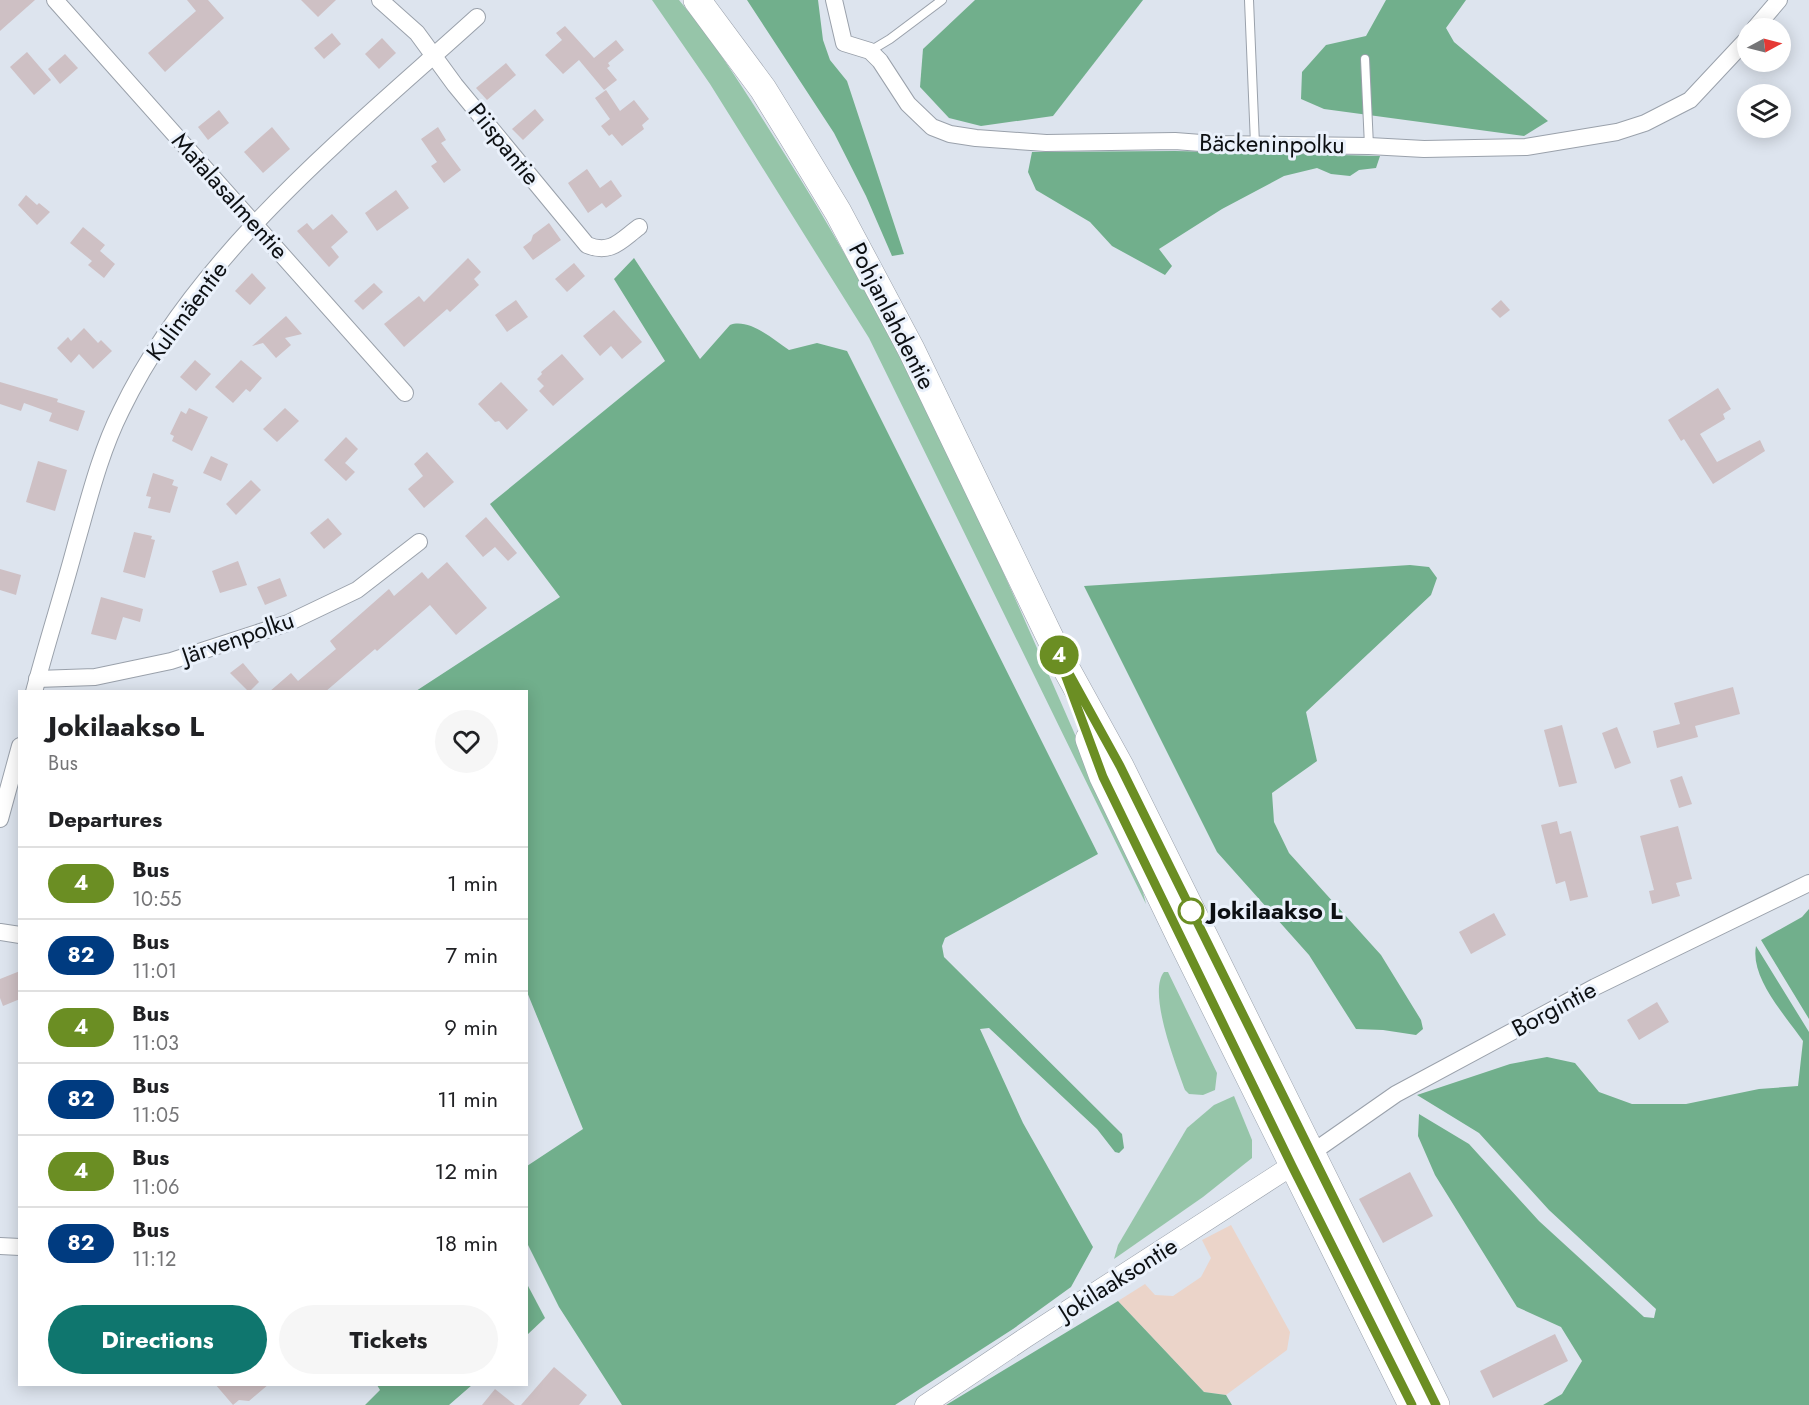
<!DOCTYPE html>
<html lang="en">
<head>
<meta charset="utf-8">
<style>
  :root { --surface:#fff; --page:#f6f6f6; --text:#202124; --muted:#757577; --line:#e0e0e0; --accent:#0f766e }
  body { margin:0; font-family:Jost,sans-serif; background:var(--page); color:var(--text); height:100vh; display:flex; flex-direction:column; font-size:22px; white-space:nowrap }
  * { box-sizing:border-box; margin:0 }
  p { font-size:20px; color:var(--muted) }
  .icon { flex:none; width:33px; height:33px; fill:none; stroke:currentColor; stroke-width:2; stroke-linecap:round; stroke-linejoin:round }
  .map { position:relative; flex:1; overflow:hidden }
  .details { position:absolute; left:18px; top:690px; width:510px; height:696px; display:flex; flex-direction:column; background:var(--surface); border-radius:0px; box-shadow:0 3px 15px #0003 }
  .details>* { flex:none }
  .badge { padding:0 12px; border-radius:20px; font-size:21px; line-height:39px }
  .needle { width:39px; rotate:83deg }
  .fabs { position:absolute; left:1737px; top:18px; display:grid; gap:12px }
  .fabs a { display:grid; place-items:center; width:54px; height:54px; border-radius:50%; background:var(--surface); box-shadow:0 3px 15px #0003; font-size:30px }
  .map>.badge { position:absolute; translate:-50% -50%; box-shadow:0 0 0 3px #fff }
  h2 { padding:0 30px; font-size:22px; line-height:54px }
  .round { display:grid; place-items:center; flex:none; width:63px; height:63px; border-radius:32px; background:var(--page) }
  .summary { display:flex; align-items:center; justify-content:space-between; height:102px; padding:0 30px }
  h1 { font-size:28px; font-weight:700; line-height:45px }
  .button { display:flex; gap:12px; margin-top:auto; padding:12px 30px }
  .button a { flex:1; height:69px; border-radius:36px; background:var(--accent); color:#fff; font-size:24px; font-weight:700; line-height:69px; text-align:center }
  .button a+a { background:var(--page); color:var(--text) }
  ul { padding:0; list-style:none }
  li { display:flex; align-items:center; gap:18px; height:72px; padding:0 30px; border-top:2px solid var(--line) }
  li div { flex:1 }
  li b { display:block; font-size:22px }
  li em { font-style:normal }
  li .badge { min-width:66px; font-weight:700; text-align:center }
  .map>svg:first-child { display:block }
  .commercial { fill:#ebd4c9 }
  .green { fill:#96c5a9 }
  .forest { fill:#71af8c }
  .building { fill:#cec0c4 }
  .lines { fill:none; stroke-linecap:round; stroke-linejoin:round }
  .service-casing { stroke:#9aa1ab; stroke-width:10 }
  .minor-casing { stroke:#9aa1ab; stroke-width:18 }
  .tertiary-casing { stroke:#9aa1ab; stroke-width:21 }
  .trunk-casing { stroke:#9aa1ab; stroke-width:28 }
  .service { stroke:#fff; stroke-width:8 }
  .minor { stroke:#fff; stroke-width:16 }
  .tertiary { stroke:#fff; stroke-width:20 }
  .trunk { stroke:#fff; stroke-width:27 }
  .line-casing { stroke:#fff; stroke-width:14 }
  .line { stroke:#6b8e23; stroke-width:9 }
  .stop-dot { fill:#fff; stroke:#6b8e23; stroke-width:3 }
  .labels { text-anchor:middle; stroke-width:6; stroke-linejoin:round; paint-order:stroke }
  .street-label { font-size:24px; fill:#0d1013; stroke:#eaf1fb }
  .stop-label { font-size:24px; font-weight:bold; fill:#0d1013; stroke:#eaf1fb; text-anchor:start }
</style>
</head>
<body>
<div class="map">
<svg width="1809" height="1405" viewBox="0 0 1809 1405">
  <rect width="100%" height="100%" fill="#dde4ee"/>
  <path class="commercial" d="M1231 1225 1290 1332 1287 1350 1226 1395 1204 1392 1118 1301 1145 1284 1155 1295 1173 1296 1201 1277 1211 1258 1202 1240Z"/>
  <g class="green">
    <path d="M652 0H679C719 47 751 101 784 153 930 382 1030 637 1141 884L1146 904 869 338 710 84Z"/>
    <path d="M1164 972H1168L1217 1073 1215 1090 1203 1095 1189 1094 1185 1090C1177 1067 1147 993 1164 972Z"/>
    <path d="M1234 1096 1252 1140V1158L1203 1197 1114 1259 1118 1245 1187 1128 1214 1105Z"/>
  </g>
  <g class="forest">
    <path d="M747 0H818L823 40 830 60 847 81 904 254 892 256 866 196 834 133Z"/>
    <path d="M975 0H1143L1053 116 981 126 949 118 920 87 923 49Z"/>
    <path d="M1386 0H1466L1446 28 1454 42 1548 121 1524 136 1324 109 1301 99 1302 72 1326 45 1366 36Z"/>
    <path d="M1175 151 1380 156 1376 168 1359 170 1350 176 1331 174 1317 168 1284 176 1222 209 1159 249 1172 266 1165 275 1112 246 1090 222 1036 190 1028 172 1032 152Z"/>
    <path d="M634 258 700 359 730 325C749 318 773 339 789 350L817 343 847 351 1098 854 945 938 942 946 944 957 1122 1134 1124 1148 1119 1153 1115 1152 1097 1129 989 1028 980 1029 1023 1123 1093 1247 1071 1287 1013 1329 895 1405H622L559 1307 527 1243V1166L583 1129 527 992 526 692 416 691 560 597 490 504 665 361 614 279Z"/>
    <path d="M1410 565 1429 567 1437 578 1431 595 1306 712 1317 761 1272 793 1274 822 1289 853 1381 955 1421 1020 1423 1029 1416 1035 1383 1030 1356 1029 1309 955 1217 852 1084 586Z"/>
    <path d="M1809 909V1019L1761 940 1802 917Z"/>
    <path d="M1756 946 1809 1032V1405H1543L1562 1394 1582 1361 1561 1327 1517 1307 1435 1175 1418 1136 1419 1114 1469 1144 1539 1221 1644 1317 1654 1318 1656 1309 1549 1210 1479 1133 1417 1095 1510 1064 1547 1057 1575 1063 1599 1092 1632 1104H1686L1759 1089 1798 1086 1803 1041C1785 1015 1750 978 1756 946Z"/>
    <path d="M527 1284 545 1318 527 1335H526Z"/>
    <path d="M1118 1301 1204 1392 1226 1395 1232 1405H946Z"/>
    <path d="M377 1385H472L449 1405H365L380 1390Z"/>
  </g>
  <g class="building">
    <path d="M0 0H35L0 31Z"/>
    <path d="M187 0H208L224 18 165 72 148 53 196 11Z"/>
    <path d="M301 0H336L318 17Z"/>
    <path d="M565 26 594 58 616 40 624 50 608 63 610 66 607 68 617 80 604 90 579 60 563 74 545 55 562 40 556 33Z"/>
    <path d="M332 33 341 44 324 59 314 48Z"/>
    <path d="M382 38 396 53 379 69 365 54Z"/>
    <path d="M27 52 51 80 34 95 10 67Z"/>
    <path d="M65 54 78 68 60 84 48 69Z"/>
    <path d="M506 63 516 75 487 100 476 88Z"/>
    <path d="M606 90 620 111 634 100 649 119 642 125 644 129 622 146 612 134 609 136 601 126 610 119 595 98Z"/>
    <path d="M535 109 544 120 523 140 512 129Z"/>
    <path d="M219 110 229 123 208 140 198 127Z"/>
    <path d="M272 127 290 149 263 173 244 152Z"/>
    <path d="M438 127 446 140 441 143 461 170 444 183 431 166 437 162 421 139Z"/>
    <path d="M587 169 600 188 611 180 622 196 606 208 602 203 588 213 568 183Z"/>
    <path d="M396 190 409 208 377 231 365 213Z"/>
    <path d="M26 195 37 205 39 203 50 212 37 225 18 205Z"/>
    <path d="M332 214 348 232 331 247 339 257 329 267 297 231 307 223 313 230Z"/>
    <path d="M549 223 561 240 533 260 523 247 531 241 533 235Z"/>
    <path d="M83 227 105 245 100 251 115 264 104 278 88 265 92 261 70 243Z"/>
    <path d="M468 258 481 272 474 279 479 285 450 312 447 309 404 347 384 324 419 296 424 302Z"/>
    <path d="M574 263 585 276 567 292 555 279Z"/>
    <path d="M252 273 266 288 250 305 235 291Z"/>
    <path d="M374 283 383 292 363 310 354 301Z"/>
    <path d="M516 300 528 317 507 332 495 315Z"/>
    <path d="M1501 300 1510 310 1500 318 1491 309Z"/>
    <path d="M614 310 642 342 622 359 611 346 600 356 583 336Z"/>
    <path d="M286 316 302 334 285 338 291 345 276 358 263 343 252 346Z"/>
    <path d="M84 328 98 343 101 340 112 351 93 369 79 354 71 363 57 348 68 337 71 341Z"/>
    <path d="M562 354 584 379 553 406 539 391 544 386 537 379 542 374 541 372Z"/>
    <path d="M195 360 211 374 196 391 180 377Z"/>
    <path d="M241 360 262 378 250 392 246 389 233 403 215 387Z"/>
    <path d="M0 382 58 399 57 402 85 411 78 431 49 421 52 413 24 403 21 411 0 404Z"/>
    <path d="M501 382 528 410 507 430 499 421 495 422 478 404Z"/>
    <path d="M1718 388 1731 409 1723 414 1725 419 1700 434 1717 462 1760 440 1765 451 1713 484 1684 439 1681 441 1668 420Z"/>
    <path d="M189 408 208 417 192 451 172 441 174 436 170 434 181 411 186 414Z"/>
    <path d="M285 408 299 421 277 442 263 429Z"/>
    <path d="M346 437 358 449 345 463 355 472 346 481 324 460Z"/>
    <path d="M427 452 454 482 424 508 408 489 423 476 414 464Z"/>
    <path d="M211 456 228 464 221 481 203 473Z"/>
    <path d="M38 461 67 470 55 511 26 502Z"/>
    <path d="M153 473 174 480 172 485 178 487 170 513 148 508 151 497 146 496Z"/>
    <path d="M251 480 261 490 236 515 226 504Z"/>
    <path d="M486 517 517 553 508 561 495 547 483 557 465 536Z"/>
    <path d="M328 518 342 534 324 549 310 533Z"/>
    <path d="M134 532 152 536 151 539 155 540 145 578 123 572Z"/>
    <path d="M238 561 247 585 220 593 212 571Z"/>
    <path d="M447 562 487 608 456 635 430 605 377 651 375 649 325 692H269L291 673 298 681 336 649 330 641 389 589 394 596 422 572 428 579Z"/>
    <path d="M0 569 21 575 16 595 0 590Z"/>
    <path d="M280 578 287 596 265 605 257 587Z"/>
    <path d="M101 597 143 609 140 622 123 617 116 640 91 634Z"/>
    <path d="M243 663 259 682 249 692 230 673Z"/>
    <path d="M1733 687 1740 714 1695 726 1698 737 1657 748 1653 731 1680 724 1674 703Z"/>
    <path d="M1562 725 1577 783 1559 787 1544 730Z"/>
    <path d="M1617 727 1631 763 1615 769 1602 733Z"/>
    <path d="M1682 776 1692 804 1679 808 1670 780Z"/>
    <path d="M1557 821 1560 834 1571 831 1588 897 1570 901 1565 881 1556 884 1541 825Z"/>
    <path d="M1678 826 1692 879 1676 883 1680 896 1652 904 1649 891 1654 890 1640 836Z"/>
    <path d="M1494 913 1506 935 1471 954 1459 932Z"/>
    <path d="M20 971V999L3 1006 0 998V979Z"/>
    <path d="M1657 1002 1669 1022 1639 1040 1627 1020Z"/>
    <path d="M1410 1172 1433 1216 1383 1243 1359 1199Z"/>
    <path d="M1555 1334 1568 1361 1493 1398 1480 1371Z"/>
    <path d="M554 1367 587 1395 579 1405H521Z"/>
    <path d="M215 1384H269L249 1401 239 1400 233 1405Z"/>
    <path d="M495 1389 515 1405H482Z"/>
  </g>
  <g class="lines">
    <g class="service-casing">
      <g id="service">
        <path d="M1249 0 1255 144"/>
        <path d="M870 51 890 39 942 0"/>
        <path d="M1365 59 1369 146"/>
      </g>
    </g>
    <g class="minor-casing">
      <g id="minor">
        <path d="M55 0 405 393"/>
        <path d="M380 0 417 33 455 85 587 245C611 255 621 240 639 227"/>
        <path d="M834 0 844 43 870 51 880 61 908 104 932 127 950 134 976 138 1046 143 1175 141 1214 144 1369 146 1424 149 1526 147 1617 132 1645 123 1690 100 1748 38"/>
        <path d="M1755 28 1779 0"/>
        <path d="M37 679 95 677 171 661 288 623 357 590 419 542"/>
        <path d="M34 692C47 642 63 593 76 544 89 499 100 453 121 411 197 253 349 133 477 17"/>
        <path d="M0 819 20 746"/>
        <path d="M0 932 20 935"/>
        <path d="M1310 1154 1396 1094 1595 987 1809 883"/>
        <path d="M0 1246 20 1247"/>
      </g>
    </g>
    <g class="tertiary-casing">
      <path id="tertiary" d="M925 1405 1025 1338 1302 1159"/>
    </g>
    <g class="trunk-casing">
      <g id="trunk">
        <path d="M697 0 763 89 792 136 838 212 911 349 1056 650 1120 766 1436 1405"/>
        <path d="M1089 739 1103 777 1182 941 1412 1405"/>
      </g>
    </g>
    <use href="#service" class="service"/>
    <use href="#minor" class="minor"/>
    <use href="#tertiary" class="tertiary"/>
    <use href="#trunk" class="trunk"/>
  </g>
  <g class="lines">
    <g class="line-casing">
      <path id="line" d="M1412 1405 1292 1166 1103 777 1056 650 1120 766 1436 1405"/>
    </g>
    <use href="#line" class="line"/>
  </g>
  <circle class="stop-dot" cx="1191" cy="911" r="12"/>
  <g class="labels">
    <g class="street-label">
      <text transform="translate(504 144) rotate(51)" y="8">Piispantie</text>
      <text transform="translate(1272 144) rotate(1)" y="8">Bäckeninpolku</text>
      <text transform="translate(230 196) rotate(48)" y="8">Matalasalmentie</text>
      <text transform="translate(187 311) rotate(-53)" y="8">Kulimäentie</text>
      <text transform="translate(892 316) rotate(63)" y="8">Pohjanlahdentie</text>
      <text transform="translate(238 638) rotate(-19)" y="8">Järvenpolku</text>
      <text transform="translate(1554 1009) rotate(-28)" y="8">Borgintie</text>
      <text transform="translate(1118 1279) rotate(-32)" y="8">Jokilaaksontie</text>
    </g>
    <g class="stop-label">
      <text x="1209" y="919">Jokilaakso L</text>
    </g>
  </g>
</svg>
<div class="fabs">
<a><svg class="needle" viewBox="-14 -14 28 28"><path d="M0-13l5 13h-10z" fill="#e53935"/><path d="M0 13l5-13h-10z" fill="#757577"/></svg></a>
<a><svg class="icon" aria-label="layers" viewBox="0 0 24 24"><path d="M12 4l9 5-9 5-9-5zM3 14l9 5 9-5"/></svg></a>
</div>
<b class="badge" style="left:1059px;top:655px;background:#6b8e23;color:#fff">4</b>
<section class="details">
<div class="summary"><div><h1>Jokilaakso L</h1><p>Bus</p></div><a class="round"><svg class="icon" aria-label="heart" viewBox="0 0 24 24"><path d="M12 20l-8-8c-3-5 5-10 8-4 3-6 11-1 8 4z"/></svg></a></div>
<h2>Departures</h2>
<ul>
<li><span class="badge" style="background:#6b8e23;color:#fff">4</span><div><b>Bus</b><p>10:55</p></div><em>1 min</em></li>
<li><span class="badge" style="background:#003b80;color:#fff">82</span><div><b>Bus</b><p>11:01</p></div><em>7 min</em></li>
<li><span class="badge" style="background:#6b8e23;color:#fff">4</span><div><b>Bus</b><p>11:03</p></div><em>9 min</em></li>
<li><span class="badge" style="background:#003b80;color:#fff">82</span><div><b>Bus</b><p>11:05</p></div><em>11 min</em></li>
<li><span class="badge" style="background:#6b8e23;color:#fff">4</span><div><b>Bus</b><p>11:06</p></div><em>12 min</em></li>
<li><span class="badge" style="background:#003b80;color:#fff">82</span><div><b>Bus</b><p>11:12</p></div><em>18 min</em></li>
</ul>
<div class="button"><a>Directions</a><a>Tickets</a></div>
</section>
</div>
</body>
</html>
